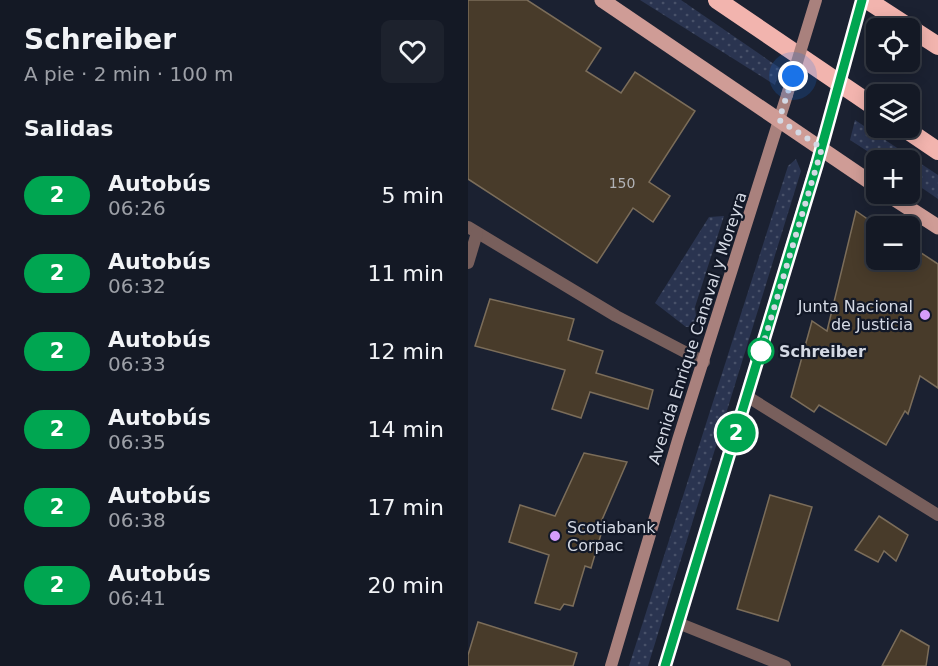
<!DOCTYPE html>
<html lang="es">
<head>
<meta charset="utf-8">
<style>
  :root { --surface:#141925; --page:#1d222d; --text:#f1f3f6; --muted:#9da0a7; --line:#333842 }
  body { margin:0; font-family:"DejaVu Sans",sans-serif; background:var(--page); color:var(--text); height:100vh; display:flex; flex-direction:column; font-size:22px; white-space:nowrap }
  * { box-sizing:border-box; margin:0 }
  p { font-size:20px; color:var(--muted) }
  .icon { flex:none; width:33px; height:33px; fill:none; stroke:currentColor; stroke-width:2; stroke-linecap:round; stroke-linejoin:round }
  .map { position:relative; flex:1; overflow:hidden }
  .panel { display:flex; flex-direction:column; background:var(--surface); width:468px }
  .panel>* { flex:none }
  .badge { padding:0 12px; border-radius:20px; font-size:21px; line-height:39px }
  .controls { position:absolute; left:398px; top:18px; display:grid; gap:12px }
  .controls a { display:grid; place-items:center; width:54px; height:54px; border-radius:9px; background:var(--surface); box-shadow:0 3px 15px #0003,0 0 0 2px var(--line); font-size:30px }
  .you { position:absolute; width:30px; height:30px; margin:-15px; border:4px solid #fff; border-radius:50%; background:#1a73e8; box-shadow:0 0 0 9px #1a73e833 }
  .map>.badge { position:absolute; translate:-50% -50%; box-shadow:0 0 0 3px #fff }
  h2 { padding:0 24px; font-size:22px; line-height:54px }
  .round { display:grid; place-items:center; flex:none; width:63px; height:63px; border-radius:9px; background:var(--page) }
  .summary { display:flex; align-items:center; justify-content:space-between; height:102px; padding:0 24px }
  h1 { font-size:28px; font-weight:700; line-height:45px }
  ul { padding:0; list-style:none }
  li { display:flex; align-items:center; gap:18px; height:78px; padding:0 24px }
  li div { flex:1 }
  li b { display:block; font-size:22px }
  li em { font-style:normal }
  li .badge { min-width:66px; font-weight:700; text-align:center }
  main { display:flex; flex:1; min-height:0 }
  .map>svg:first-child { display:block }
  .grass { fill:url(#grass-dots) }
  .building { fill:#483b2a; stroke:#7b6d5a; stroke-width:1.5 }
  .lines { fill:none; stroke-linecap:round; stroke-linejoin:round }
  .street { stroke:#785f5c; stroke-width:12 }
  .secondary { stroke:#a9817d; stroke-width:12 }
  .primary { stroke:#cf9c96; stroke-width:15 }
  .highway { stroke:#f2b4ae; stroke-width:18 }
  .secondary-bridge { stroke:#a9817d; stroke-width:12 }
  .line-casing { stroke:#fff; stroke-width:14 }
  .line { stroke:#00a651; stroke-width:9 }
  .walk { stroke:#d4d9e4; stroke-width:6; stroke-dasharray:0 10.8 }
  .poi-dot { fill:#d59cfb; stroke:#121827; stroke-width:2 }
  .stop-dot { fill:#fff; stroke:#00a651; stroke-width:3 }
  .labels { text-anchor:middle; stroke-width:4.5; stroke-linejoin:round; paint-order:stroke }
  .number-label { font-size:14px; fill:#b1b2b6 }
  .poi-label { font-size:16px; fill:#d4d9e4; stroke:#121827; text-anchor:end }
  .street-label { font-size:16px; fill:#d4d9e4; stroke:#121827 }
  .stop-label { font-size:16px; font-weight:bold; fill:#d4d9e4; stroke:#121827; text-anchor:start }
</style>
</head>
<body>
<main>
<section class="panel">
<div class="summary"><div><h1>Schreiber</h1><p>A pie · 2 min · 100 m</p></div><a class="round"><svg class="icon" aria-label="heart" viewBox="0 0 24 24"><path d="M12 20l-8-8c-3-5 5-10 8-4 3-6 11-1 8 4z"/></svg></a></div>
<h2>Salidas</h2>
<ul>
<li><span class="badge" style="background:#00a651;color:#fff">2</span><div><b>Autobús</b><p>06:26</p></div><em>5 min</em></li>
<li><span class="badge" style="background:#00a651;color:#fff">2</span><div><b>Autobús</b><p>06:32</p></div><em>11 min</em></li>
<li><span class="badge" style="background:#00a651;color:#fff">2</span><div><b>Autobús</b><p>06:33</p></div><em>12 min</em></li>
<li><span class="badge" style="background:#00a651;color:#fff">2</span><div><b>Autobús</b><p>06:35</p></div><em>14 min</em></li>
<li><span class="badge" style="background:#00a651;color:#fff">2</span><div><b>Autobús</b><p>06:38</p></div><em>17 min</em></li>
<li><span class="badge" style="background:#00a651;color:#fff">2</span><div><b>Autobús</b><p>06:41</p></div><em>20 min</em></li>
</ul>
</section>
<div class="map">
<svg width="470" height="666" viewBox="0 0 470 666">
  <defs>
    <pattern id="grass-dots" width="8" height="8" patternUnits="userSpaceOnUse" patternTransform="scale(1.5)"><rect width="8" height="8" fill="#2a3450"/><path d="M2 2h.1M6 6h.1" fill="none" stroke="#485169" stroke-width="1.8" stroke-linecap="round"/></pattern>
  </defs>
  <rect width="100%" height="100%" fill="#1b2131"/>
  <g class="grass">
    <path d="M172 0H213L312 68 307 85Z"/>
    <path d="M387 120 470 175V199L441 179V160H413L382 140Z"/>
    <path d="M328 159 333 171 180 666H161L320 166Z"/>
    <path d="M256 216 227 307 229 326 218 327 187 303 241 217Z"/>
  </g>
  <g class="building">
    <path d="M0 0H59L133 48 118 71 153 93 167 72 227 111 181 182 202 196 185 222 165 208 129 263 0 179Z"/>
    <path d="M388 211 408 225V260H441V245L470 264V388L452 376 440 414 437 411 418 445 351 405 346 412 323 397 344 321 359 331Z"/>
    <path d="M22 299 106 319 100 340 135 351 128 373 185 390 180 409 122 392 113 418 84 409 97 370 7 346Z"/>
    <path d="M116 453 159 462 130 529 134 531 123 568 117 566 105 606 96 604 92 610 67 603 81 555 41 542 52 505 87 516Z"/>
    <path d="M302 495 344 507 310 621 269 609Z"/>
    <path d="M411 516 440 535 428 561 416 551 410 562 387 550Z"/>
    <path d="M10 622 109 653 105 666H0V655Z"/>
    <path d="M433 630 461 646 458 666H414Z"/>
  </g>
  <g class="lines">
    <g class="street">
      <path d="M0 227 148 316 236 362"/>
      <path d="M0 263 9 233"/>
      <path d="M280 397 470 515"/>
      <path d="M210 623 317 666"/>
    </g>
    <g class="secondary">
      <path d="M143 666 210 440 319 95"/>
      <path d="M197 666 361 122"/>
    </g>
    <g class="primary">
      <path d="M134 0 408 186"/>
      <path d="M419 194 470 227"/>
    </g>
    <g class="highway">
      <path d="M249 0 408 108"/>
      <path d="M399 0 470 46"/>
      <path d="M436 128 470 151"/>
    </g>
    <g class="secondary-bridge">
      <path d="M319 95 348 0"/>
      <path d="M361 122 394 0"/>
    </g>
  </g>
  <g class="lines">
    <g class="line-casing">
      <path id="line" d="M197 666 349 164 394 0"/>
    </g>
    <use href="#line" class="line"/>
    <path class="walk" d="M293 351 292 355 354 148 311 120 325 76"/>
  </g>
  <g class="poi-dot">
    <circle cx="457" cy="315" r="6"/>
    <circle cx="87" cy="536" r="6"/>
  </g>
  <circle class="stop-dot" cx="293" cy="351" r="12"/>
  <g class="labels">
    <g class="number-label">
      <text x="154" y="188">150</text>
    </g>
    <g class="poi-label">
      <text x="445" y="312">Junta Nacional<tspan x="445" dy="18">de Justicia</tspan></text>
      <text x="99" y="533" text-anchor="start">Scotiabank<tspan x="99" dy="18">Corpac</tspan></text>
    </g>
    <g class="street-label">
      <text transform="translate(229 328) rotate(-72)" y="6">Avenida Enrique Canaval y Moreyra</text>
    </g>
    <g class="stop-label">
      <text x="311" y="357">Schreiber</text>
    </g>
  </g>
</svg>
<div class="controls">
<a><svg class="icon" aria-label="locate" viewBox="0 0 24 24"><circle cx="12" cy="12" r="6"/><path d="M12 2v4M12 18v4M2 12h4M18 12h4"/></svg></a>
<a><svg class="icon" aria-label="layers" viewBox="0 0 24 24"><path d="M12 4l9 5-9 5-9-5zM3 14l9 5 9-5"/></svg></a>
<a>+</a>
<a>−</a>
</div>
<div class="you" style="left:325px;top:76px"></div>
<b class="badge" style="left:268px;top:433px;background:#00a651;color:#fff">2</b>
</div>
</main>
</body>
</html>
